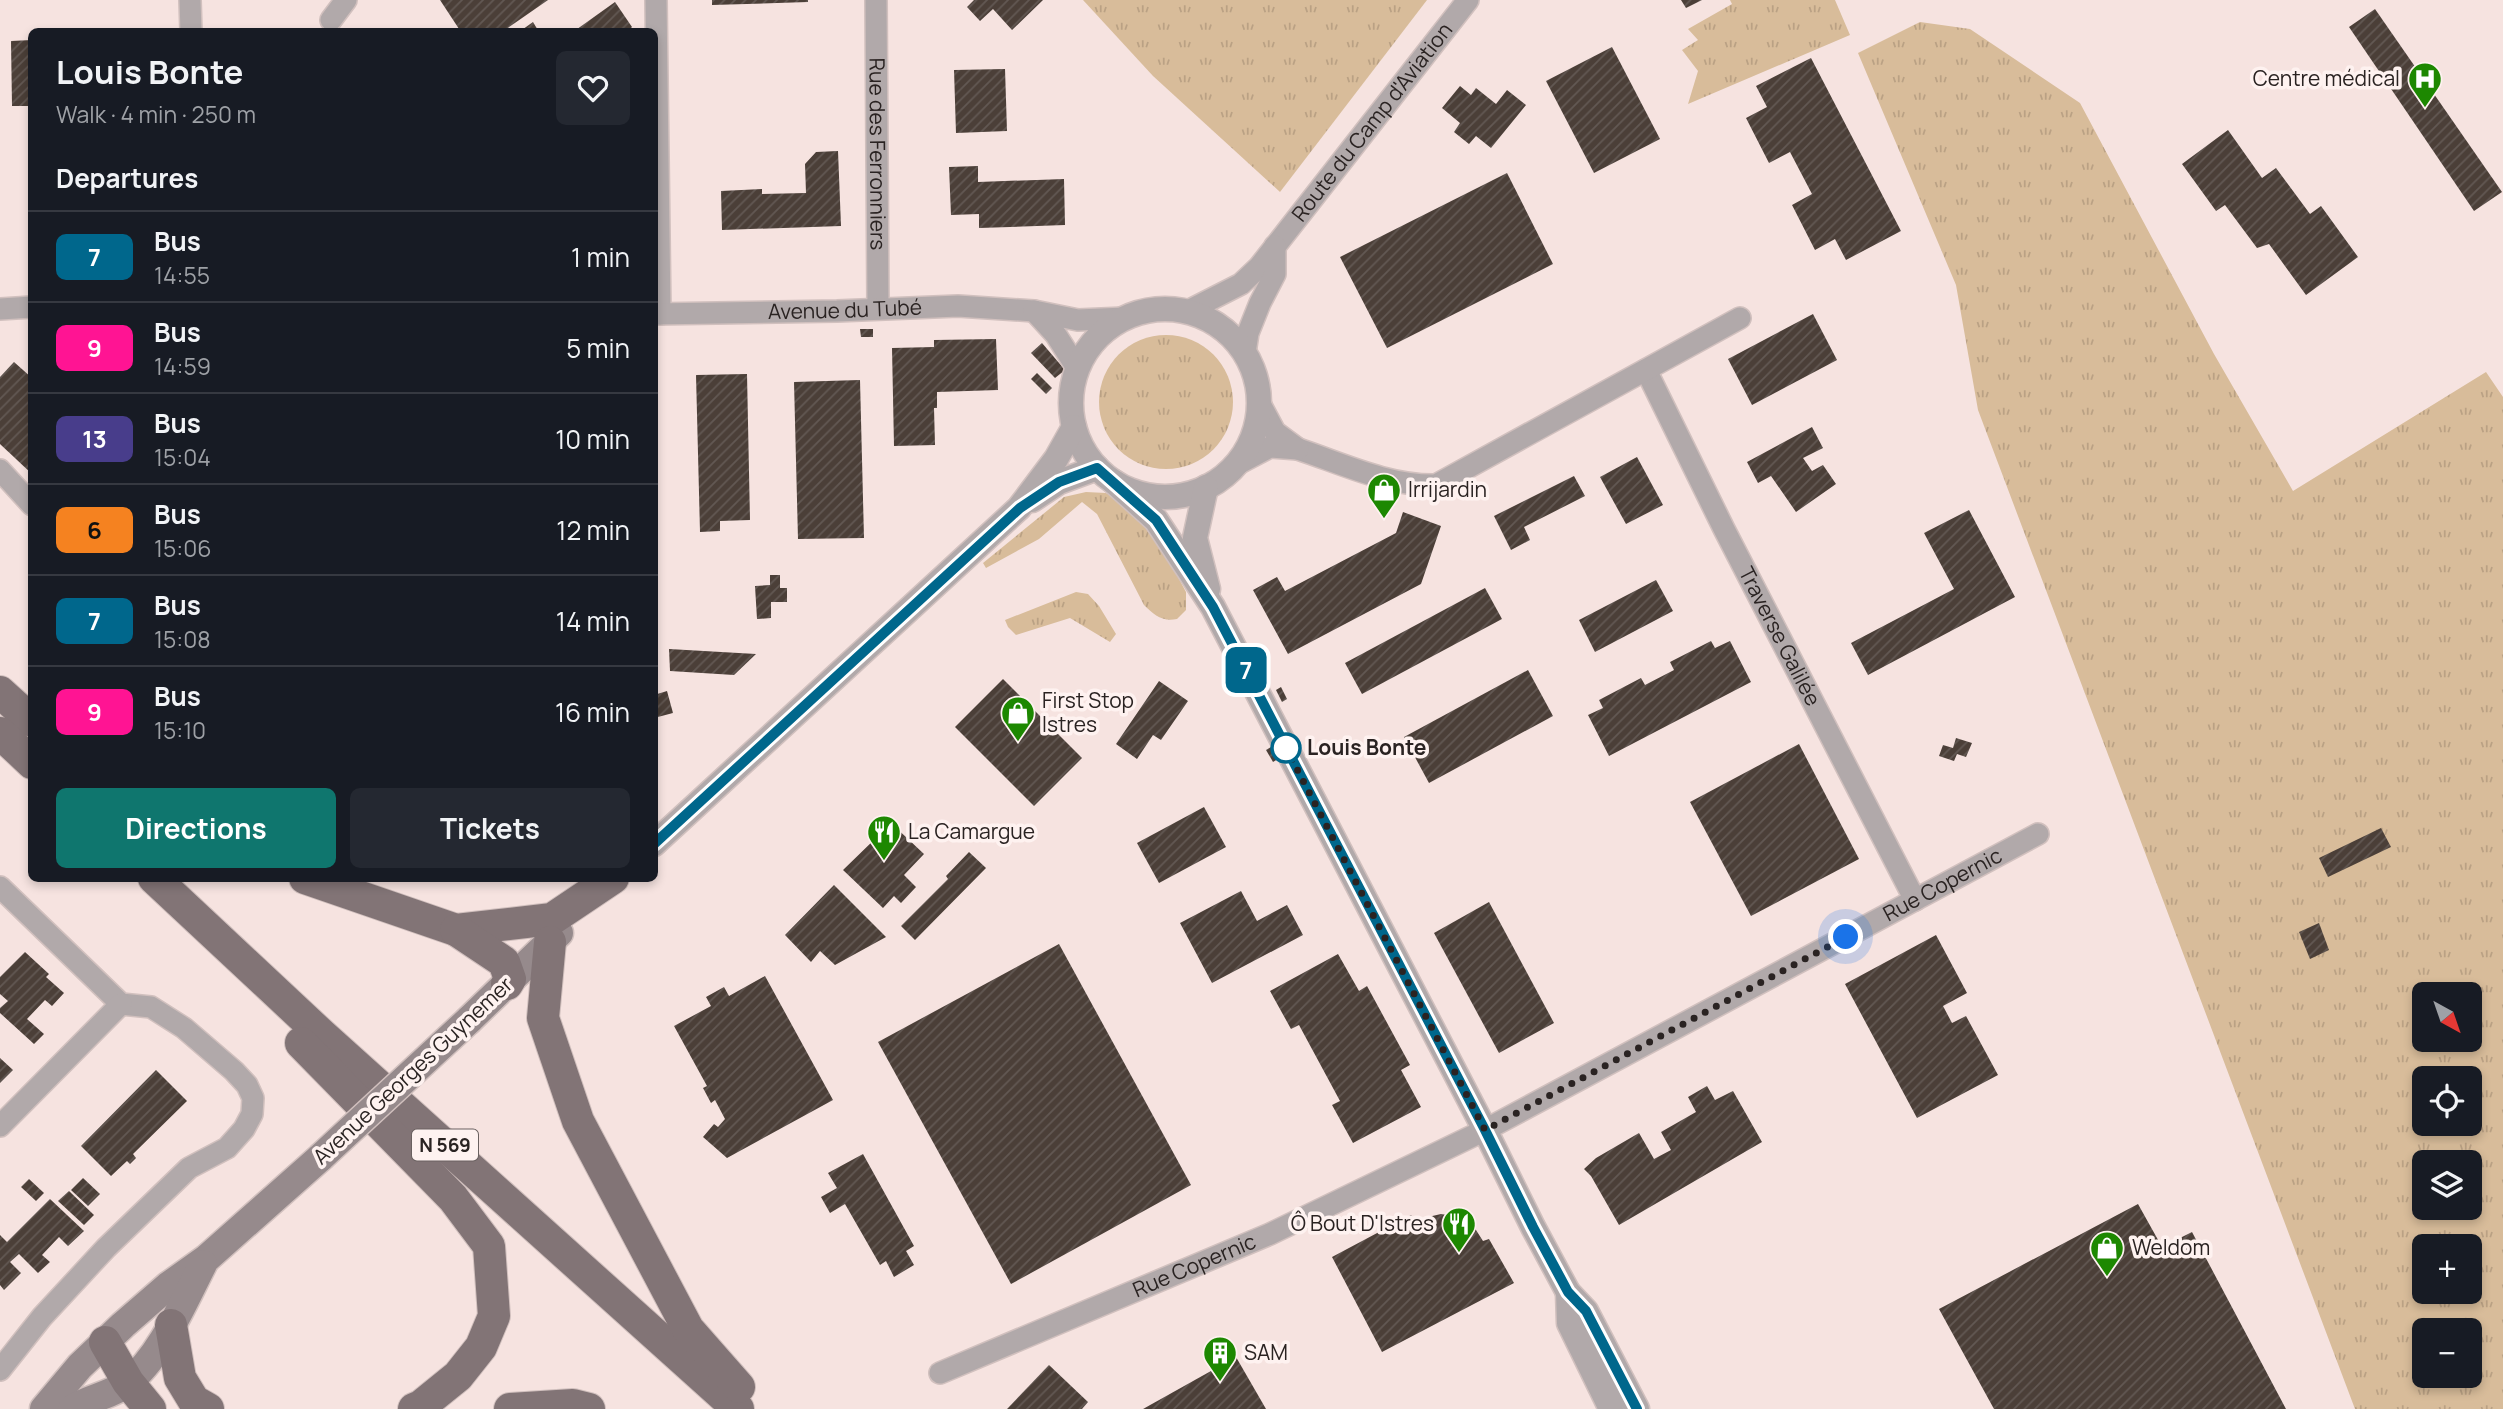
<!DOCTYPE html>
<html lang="en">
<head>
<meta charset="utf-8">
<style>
  :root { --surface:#171b24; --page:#242831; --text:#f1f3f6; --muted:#9ea1a6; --line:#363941; --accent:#0f766e }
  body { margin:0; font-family:Manrope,sans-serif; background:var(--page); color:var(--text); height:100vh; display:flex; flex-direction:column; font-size:26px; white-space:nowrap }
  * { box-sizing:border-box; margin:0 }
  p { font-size:23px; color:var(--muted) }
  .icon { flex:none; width:38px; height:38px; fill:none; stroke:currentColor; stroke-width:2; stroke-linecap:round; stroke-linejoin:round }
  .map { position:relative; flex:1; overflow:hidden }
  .side { position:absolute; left:28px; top:28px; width:630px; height:854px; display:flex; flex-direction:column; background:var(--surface); border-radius:10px; box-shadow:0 4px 10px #0003 }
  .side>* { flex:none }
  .badge { padding:0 14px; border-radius:10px; font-size:24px; line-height:46px }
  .needle { width:46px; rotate:140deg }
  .fabs { position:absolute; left:2412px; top:982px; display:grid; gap:14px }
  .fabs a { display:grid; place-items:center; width:70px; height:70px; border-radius:10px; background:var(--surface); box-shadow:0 4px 10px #0003; font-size:35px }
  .you { position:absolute; width:35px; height:35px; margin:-18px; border:5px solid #fff; border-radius:50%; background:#1a73e8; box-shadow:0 0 0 10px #1a73e833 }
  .map>.badge { position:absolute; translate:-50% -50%; box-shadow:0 0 0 4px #fff }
  h2 { padding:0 28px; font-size:26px; line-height:63px }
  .round { display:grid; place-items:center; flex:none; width:74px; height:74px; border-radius:10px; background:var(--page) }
  .headline { display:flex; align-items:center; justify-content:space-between; height:119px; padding:0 28px }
  h1 { font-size:33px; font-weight:700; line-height:52px }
  .button { display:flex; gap:14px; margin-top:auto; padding:14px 28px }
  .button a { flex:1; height:80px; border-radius:10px; background:var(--accent); color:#fff; font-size:28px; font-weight:700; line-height:80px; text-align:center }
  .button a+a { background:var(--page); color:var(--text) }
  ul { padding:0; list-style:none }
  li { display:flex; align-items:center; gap:21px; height:91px; padding:0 28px; border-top:2px solid var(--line) }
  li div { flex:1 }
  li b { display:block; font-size:26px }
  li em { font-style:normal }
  li .badge { min-width:77px; font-weight:700; text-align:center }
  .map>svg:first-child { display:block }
  .grass { fill:url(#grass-tufts); fill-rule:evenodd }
  .building { fill:url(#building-hatch) }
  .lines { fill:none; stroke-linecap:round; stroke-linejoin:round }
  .minor-casing { stroke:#d1c0be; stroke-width:24 }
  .tertiary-casing { stroke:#d1c0be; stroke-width:27 }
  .secondary-casing { stroke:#d1c0be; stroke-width:31 }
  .primary-casing { stroke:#d1c0be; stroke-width:34 }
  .minor { stroke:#b1a9aa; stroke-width:21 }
  .tertiary { stroke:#b1a9aa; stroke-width:24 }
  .secondary { stroke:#968a8c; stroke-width:28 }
  .primary { stroke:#827476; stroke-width:32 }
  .secondary-bridge-casing { stroke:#d1c0be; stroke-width:31; stroke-linecap:butt }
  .secondary-bridge { stroke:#968a8c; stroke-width:28 }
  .line-casing { stroke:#fff; stroke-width:16 }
  .line { stroke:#00678c; stroke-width:10 }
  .walk { stroke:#2a2322; stroke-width:7; stroke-dasharray:0 12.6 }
  .stop-dot { fill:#fff; stroke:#00678c; stroke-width:3.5 }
  .labels { text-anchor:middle; stroke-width:7; stroke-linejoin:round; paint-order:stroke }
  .shield { fill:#fef2f0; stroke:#6a6160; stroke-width:2 }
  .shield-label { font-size:19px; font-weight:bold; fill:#2a2322 }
  .poi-label { font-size:21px; fill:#2a2322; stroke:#fef2f0; text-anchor:start }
  .street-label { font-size:21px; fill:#2a2322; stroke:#fef2f0 }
  .stop-label { font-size:21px; font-weight:bold; fill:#2a2322; stroke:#fef2f0; text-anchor:start }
</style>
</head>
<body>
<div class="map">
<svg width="2503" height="1409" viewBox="0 0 2503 1409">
  <defs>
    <pattern id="grass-tufts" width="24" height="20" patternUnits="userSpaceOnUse" patternTransform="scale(1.75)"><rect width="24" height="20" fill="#d8bc9a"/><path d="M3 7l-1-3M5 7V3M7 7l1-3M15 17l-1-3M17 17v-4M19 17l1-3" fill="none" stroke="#baa184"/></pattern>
    <pattern id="building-hatch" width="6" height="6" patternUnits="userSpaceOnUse" patternTransform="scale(1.75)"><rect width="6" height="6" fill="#4b3f38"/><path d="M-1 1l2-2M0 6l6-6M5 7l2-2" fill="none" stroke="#625853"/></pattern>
  </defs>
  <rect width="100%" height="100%" fill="#f6e3e0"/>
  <g class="grass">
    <path d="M1083 0H1427L1280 192 1153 76Z"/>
    <path d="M1730 0H1835L1850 35 1688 104 1698 71 1682 50 1698 40 1688 29 1732 4Z"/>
    <path d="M1920 22 1970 29 2080 103 2214 354 2293 491 2486 372 2503 397V1409H2355L1978 410 1956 285 1858 53ZM2424 994H2469V1040H2424ZM2424 1078H2469V1124H2424ZM2424 1162H2469V1208H2424ZM2424 1246H2469V1292H2424ZM2424 1330H2469V1376H2424Z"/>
    <circle cx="1166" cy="402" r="67"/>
    <path d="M1086 492 1106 493 1121 501 1157 538 1186 592V610L1177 619C1162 622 1154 615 1144 605L1097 514 1082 502 1039 539 986 568 983 563 1064 497Z"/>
    <path d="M1076 592 1088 594 1099 606 1116 634 1110 642 1070 618 1016 635 1008 627 1005 620Z"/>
  </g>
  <g class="building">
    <path d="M440 0H548L502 32H461Z"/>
    <path d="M712 0H808V2L712 5Z"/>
    <path d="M974 0H1043L1012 30 993 9 980 21 967 7Z"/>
    <path d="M1681 0H1702L1686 8Z"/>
    <path d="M615 2 632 27 627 32H573Z"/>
    <path d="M2375 9 2502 192 2474 211 2349 27Z"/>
    <path d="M533 22 539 32H519Z"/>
    <path d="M32 40V106H12L11 41Z"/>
    <path d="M1612 47 1660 139 1594 173 1546 81Z"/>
    <path d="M1811 58 1901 231 1846 260 1835 239 1815 250 1792 205 1812 194 1790 152 1769 163 1746 118 1767 107 1756 86Z"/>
    <path d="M1005 69 1007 131 956 133 954 70Z"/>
    <path d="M1460 86 1471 95 1476 88 1496 104 1507 90 1526 105 1491 148 1476 136 1469 144 1454 132 1460 123 1442 108Z"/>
    <path d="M2228 130 2262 178 2276 168 2310 214 2321 206 2358 257 2306 295 2269 244 2257 248 2225 205 2216 211 2182 164Z"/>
    <path d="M838 151 841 226 722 230 721 191 762 189V194L806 193 805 164 816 152Z"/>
    <path d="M978 166V182L1064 179 1065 225 979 228V214L951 215 949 167Z"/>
    <path d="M1507 173 1553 264 1387 348 1340 257Z"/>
    <path d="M1813 314 1837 360 1752 405 1728 359Z"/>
    <path d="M860 329H873V337H861Z"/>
    <path d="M996 339 998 390 937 392V408H934L935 445 894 446 892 348 934 347V340Z"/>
    <path d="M1042 343 1065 370 1055 378 1031 353Z"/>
    <path d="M14 362 32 378V474L0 444V377Z"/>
    <path d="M1037 373 1052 388 1046 394 1031 379Z"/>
    <path d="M747 374 750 520 720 521V531L700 532 696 375Z"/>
    <path d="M860 380 864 538 798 539 794 382Z"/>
    <path d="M1812 427 1823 448 1803 458 1812 471 1823 465 1836 484 1796 512 1771 476 1758 483 1747 462Z"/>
    <path d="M1637 457 1663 505 1626 524 1600 477Z"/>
    <path d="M1574 476 1585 496 1524 527 1530 540 1511 550 1494 516Z"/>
    <path d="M1969 510 2015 597 1868 675 1851 643 1954 589 1924 533Z"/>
    <path d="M1403 512 1441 526 1421 584 1288 654 1253 590 1277 577 1285 591 1396 533Z"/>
    <path d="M770 575H780V588H787V602H771V618L757 619 755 586 770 585Z"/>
    <path d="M1656 580 1673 611 1595 652 1579 620Z"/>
    <path d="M1485 588 1502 619 1362 694 1345 663Z"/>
    <path d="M1711 641 1715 648 1730 641 1751 682 1609 756 1588 715 1603 708 1599 700 1641 678 1645 685 1674 670 1670 662Z"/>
    <path d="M669 649 756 654 734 675 670 671Z"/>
    <path d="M1528 670 1553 716 1429 783 1404 737Z"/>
    <path d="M1003 679 1082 758 1034 806 955 727Z"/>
    <path d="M1159 681 1188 701 1161 740 1153 735 1137 759 1116 744Z"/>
    <path d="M1281 687 1287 699 1282 702 1276 690Z"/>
    <path d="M667 691 673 713 654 718V695Z"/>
    <path d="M1956 738 1972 743 1966 757 1957 754 1954 761 1939 756 1943 745 1953 748Z"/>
    <path d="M1799 744 1859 859 1751 916 1690 802Z"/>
    <path d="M1271 747 1278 759 1273 762 1266 750Z"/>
    <path d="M1204 807 1226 847 1159 883 1137 843Z"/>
    <path d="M891 823 924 854 904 875 916 887 901 903 894 896 883 908 843 870 878 836 874 832 880 826 883 831Z"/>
    <path d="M2381 828 2391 847 2328 877 2319 858Z"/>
    <path d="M969 852 986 868 915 940 901 926 948 879 946 876Z"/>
    <path d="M834 885 886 937 835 965 820 951 811 962 785 935Z"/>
    <path d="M1241 891 1257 921 1287 905 1303 935 1212 983 1180 923Z"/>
    <path d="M1489 902 1554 1023 1499 1053 1434 933Z"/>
    <path d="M2319 923 2329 950 2310 959 2299 932Z"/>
    <path d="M1936 935 1967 993 1943 1006 1952 1023 1966 1016 1998 1075 1917 1118 1845 984Z"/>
    <path d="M1059 944 1191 1185 1011 1284 878 1042Z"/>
    <path d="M25 952 49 974 46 977 64 993 52 1006 45 1000 27 1019 44 1034 34 1044 0 1013V1008L8 1001 0 994V977Z"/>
    <path d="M1338 954 1359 991 1367 986 1410 1065 1401 1070 1421 1107 1353 1143 1332 1105 1340 1101 1299 1025 1291 1029 1270 991Z"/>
    <path d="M765 976 833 1100 727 1158 703 1137 714 1124 718 1127 725 1119 715 1100 711 1103 703 1088 707 1086 674 1026 711 1006 706 997 724 987 729 996Z"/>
    <path d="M0 1058 13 1070 0 1083Z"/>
    <path d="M156 1070 187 1101 133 1154 136 1158 130 1164 127 1161 111 1176 81 1146Z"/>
    <path d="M1707 1086 1715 1100 1733 1091 1762 1142 1619 1225 1591 1176 1584 1169 1596 1158 1639 1133 1654 1159 1671 1150 1661 1132 1696 1112 1688 1097Z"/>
    <path d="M863 1154 914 1246 906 1251 914 1265 894 1277 886 1261 880 1265 845 1204 830 1213 821 1197 837 1188 828 1173Z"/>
    <path d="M83 1178 100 1194 88 1206 71 1190Z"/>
    <path d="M29 1179 44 1193 36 1201 21 1187Z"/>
    <path d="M69 1191 94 1215 84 1225 58 1201Z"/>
    <path d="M50 1199 84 1231 68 1246 59 1237 42 1255 50 1262 38 1273 19 1254 10 1262 21 1273 4 1290 0 1285V1235L7 1242Z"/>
    <path d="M2138 1204 2162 1247 2192 1232 2286 1409H1994L1939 1309Z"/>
    <path d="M1441 1214 1454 1216 1467 1221 1476 1230 1483 1241 1489 1239 1514 1283 1382 1352 1332 1257 1411 1215 1417 1223 1428 1217Z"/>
    <path d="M1236 1357 1266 1409H1143Z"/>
    <path d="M1049 1365 1088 1402 1082 1409H1007Z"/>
  </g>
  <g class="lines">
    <g class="minor-casing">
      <g id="minor">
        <path d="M190 0 191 32"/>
        <path d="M656 0 660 314"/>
        <path id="s1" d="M876 0 878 309"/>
        <path d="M331 20 346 0"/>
        <path d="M0 309 32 307"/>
        <path id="s2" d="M1188 311 1241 284 1259 267 1468 0"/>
        <path id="s3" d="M654 314 837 311 958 306 1034 311"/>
        <path d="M1245 353 1248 333 1260 303 1275 274V246"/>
        <path d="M1077 368 1056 335 1034 311 1078 320 1125 318"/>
        <path id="s4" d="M1646 370 1724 529 1915 900"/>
        <path d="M1298 449C1343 464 1388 486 1436 485L1740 318"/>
        <path d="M1234 466 1270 447 1298 449 1275 432 1259 402"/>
        <path d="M0 470 32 505"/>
        <path d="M0 887 121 1004 151 1007 184 1028 234 1071 247 1085 253 1098 252 1114 244 1129 227 1148 189 1168 106 1248 42 1317 0 1370"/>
        <path d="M0 1126 121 1004"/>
        <path id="s5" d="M940 1373 1270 1234 1485 1130 2038 834"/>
      </g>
    </g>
    <g class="tertiary-casing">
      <g id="tertiary">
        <circle cx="1165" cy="403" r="94"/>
        <path d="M1114 482 1156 520 1213 607 1484 1128 1533 1227 1568 1292 1586 1311 1637 1409"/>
        <path d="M1206 487 1195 538 1208 589"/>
        <path d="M1032 500 1059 482 1097 468"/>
        <path d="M654 844 1019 508 1056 459 1074 427"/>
        <path d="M1568 1292 1569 1323 1611 1409"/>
      </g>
    </g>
    <g class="secondary-casing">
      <g id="secondary">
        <path d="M469 1020 559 933"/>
        <path d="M44 1409 80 1366 123 1325 168 1286 206 1259 321 1157"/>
        <path d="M72 1409C89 1398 109 1396 126 1384 161 1357 183 1303 203 1264"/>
      </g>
    </g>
    <g class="primary-casing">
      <g id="primary">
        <path d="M0 692 32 721"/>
        <path d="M0 733 32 763"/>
        <path d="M154 878 322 1035 738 1409"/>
        <path d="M305 878 456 930 552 919 613 878"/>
        <path d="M456 930 504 962 510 979 507 984"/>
        <path d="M550 942 543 1018 578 1121 688 1329 739 1387"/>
        <path d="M301 1043 453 1198 489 1246 494 1316 481 1347 458 1376 421 1406 414 1409"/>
        <path d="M171 1325 180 1378 194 1401 208 1409"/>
        <path d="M105 1342 128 1382 150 1409"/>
        <path d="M510 1409 573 1405 589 1409"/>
      </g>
    </g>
    <use href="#minor" class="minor"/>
    <use href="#tertiary" class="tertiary"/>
    <use href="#secondary" class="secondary"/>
    <use href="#primary" class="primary"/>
    <g class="secondary-bridge-casing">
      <path id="secondary-bridge" d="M321 1157 469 1020"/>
    </g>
    <use href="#secondary-bridge" class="secondary-bridge"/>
  </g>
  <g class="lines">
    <g class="line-casing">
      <path id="line" d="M654 844 1020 508 1059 482 1097 468 1156 520 1213 607 1484 1128 1533 1227 1568 1292 1586 1311 1637 1409"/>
    </g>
    <use href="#line" class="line"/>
    <path class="walk" d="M1286 748 1485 1130 1846 937"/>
  </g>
  <defs>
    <g id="hospital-pin" transform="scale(1.75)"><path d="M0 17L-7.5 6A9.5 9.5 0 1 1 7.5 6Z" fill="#1d8801" stroke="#fef2f0"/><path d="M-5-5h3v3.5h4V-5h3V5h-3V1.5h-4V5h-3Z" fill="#fff"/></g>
    <g id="shop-pin" transform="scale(1.75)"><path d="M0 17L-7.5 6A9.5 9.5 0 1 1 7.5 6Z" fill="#1d8801" stroke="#fef2f0"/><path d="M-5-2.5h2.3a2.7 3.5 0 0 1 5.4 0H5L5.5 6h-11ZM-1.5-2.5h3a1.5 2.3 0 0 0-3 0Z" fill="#fff"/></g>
    <g id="restaurant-pin" transform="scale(1.75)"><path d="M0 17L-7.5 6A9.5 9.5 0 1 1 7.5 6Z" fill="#1d8801" stroke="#fef2f0"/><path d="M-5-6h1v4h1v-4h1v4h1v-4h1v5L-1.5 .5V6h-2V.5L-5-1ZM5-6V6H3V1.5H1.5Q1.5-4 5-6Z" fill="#fff"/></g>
    <g id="building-pin" transform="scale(1.75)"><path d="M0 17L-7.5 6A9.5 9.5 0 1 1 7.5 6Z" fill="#1d8801" stroke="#fef2f0"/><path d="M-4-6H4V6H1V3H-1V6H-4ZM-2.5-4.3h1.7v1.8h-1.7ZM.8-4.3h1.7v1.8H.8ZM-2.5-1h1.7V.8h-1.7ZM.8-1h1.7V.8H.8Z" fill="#fff"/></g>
  </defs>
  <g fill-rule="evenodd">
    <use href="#hospital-pin" x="2425" y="79"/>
    <use href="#shop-pin" x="1384" y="490"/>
    <use href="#shop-pin" x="1018" y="713"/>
    <use href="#restaurant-pin" x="884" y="832"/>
    <use href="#restaurant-pin" x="1459" y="1224"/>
    <use href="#shop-pin" x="2107" y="1248"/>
    <use href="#building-pin" x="1220" y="1353"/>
  </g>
  <circle class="stop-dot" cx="1286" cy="748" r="14"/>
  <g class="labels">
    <rect class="shield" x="412" y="1129.5" width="66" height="31" rx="5"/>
    <g class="shield-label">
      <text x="445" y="1152">N 569</text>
    </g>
    <g class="poi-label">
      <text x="2400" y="86" text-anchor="end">Centre médical</text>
      <text x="1408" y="497">Irrijardin</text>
      <text x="1042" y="708">First Stop<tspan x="1042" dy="24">Istres</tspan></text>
      <text x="908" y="839">La Camargue</text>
      <text x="1434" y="1231" text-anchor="end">Ô Bout D'Istres</text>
      <text x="2132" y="1255">Weldom</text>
      <text x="1244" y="1360">SAM</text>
    </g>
    <g class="street-label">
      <text dy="7" stroke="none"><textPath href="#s2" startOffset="268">Route du Camp d'Aviation</textPath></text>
      <text dy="7" stroke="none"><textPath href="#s1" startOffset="154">Rue des Ferronniers</textPath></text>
      <text dy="7" stroke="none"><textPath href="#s3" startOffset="191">Avenue du Tubé</textPath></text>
      <text dy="7" stroke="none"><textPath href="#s4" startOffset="298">Traverse Galilée</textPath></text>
      <text dy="7" stroke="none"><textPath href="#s5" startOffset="1116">Rue Copernic</textPath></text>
      <text transform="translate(413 1071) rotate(-43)" y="7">Avenue Georges Guynemer</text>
      <text dy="7" stroke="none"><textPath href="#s5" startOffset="276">Rue Copernic</textPath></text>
    </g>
    <g class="stop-label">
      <text x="1307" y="755">Louis Bonte</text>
    </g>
  </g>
</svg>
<div class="fabs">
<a><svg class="needle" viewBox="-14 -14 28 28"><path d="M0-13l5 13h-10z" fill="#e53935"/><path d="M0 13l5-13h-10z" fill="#9ea1a6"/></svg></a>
<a><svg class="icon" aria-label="locate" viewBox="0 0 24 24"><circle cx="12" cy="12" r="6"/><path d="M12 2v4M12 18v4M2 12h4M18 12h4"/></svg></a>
<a><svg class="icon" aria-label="layers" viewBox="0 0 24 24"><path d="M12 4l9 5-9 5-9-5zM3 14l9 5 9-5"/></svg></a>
<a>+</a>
<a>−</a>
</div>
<div class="you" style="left:1846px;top:937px"></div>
<b class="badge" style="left:1246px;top:670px;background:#00678c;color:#fff">7</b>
<section class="side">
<div class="headline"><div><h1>Louis Bonte</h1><p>Walk · 4 min · 250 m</p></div><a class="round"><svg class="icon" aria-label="heart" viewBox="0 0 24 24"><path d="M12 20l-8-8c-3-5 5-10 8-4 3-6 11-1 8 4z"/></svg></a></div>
<h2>Departures</h2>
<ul>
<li><span class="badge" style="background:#00678c;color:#fff">7</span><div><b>Bus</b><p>14:55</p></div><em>1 min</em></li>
<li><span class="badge" style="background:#ff1493;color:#fff">9</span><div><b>Bus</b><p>14:59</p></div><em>5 min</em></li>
<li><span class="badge" style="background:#483d8b;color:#fff">13</span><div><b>Bus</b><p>15:04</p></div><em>10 min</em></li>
<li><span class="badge" style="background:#f58220;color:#111">6</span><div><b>Bus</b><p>15:06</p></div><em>12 min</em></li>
<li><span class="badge" style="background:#00678c;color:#fff">7</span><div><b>Bus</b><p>15:08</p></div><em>14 min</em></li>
<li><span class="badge" style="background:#ff1493;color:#fff">9</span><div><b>Bus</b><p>15:10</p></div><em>16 min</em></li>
</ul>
<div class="button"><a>Directions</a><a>Tickets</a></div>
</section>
</div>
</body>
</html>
